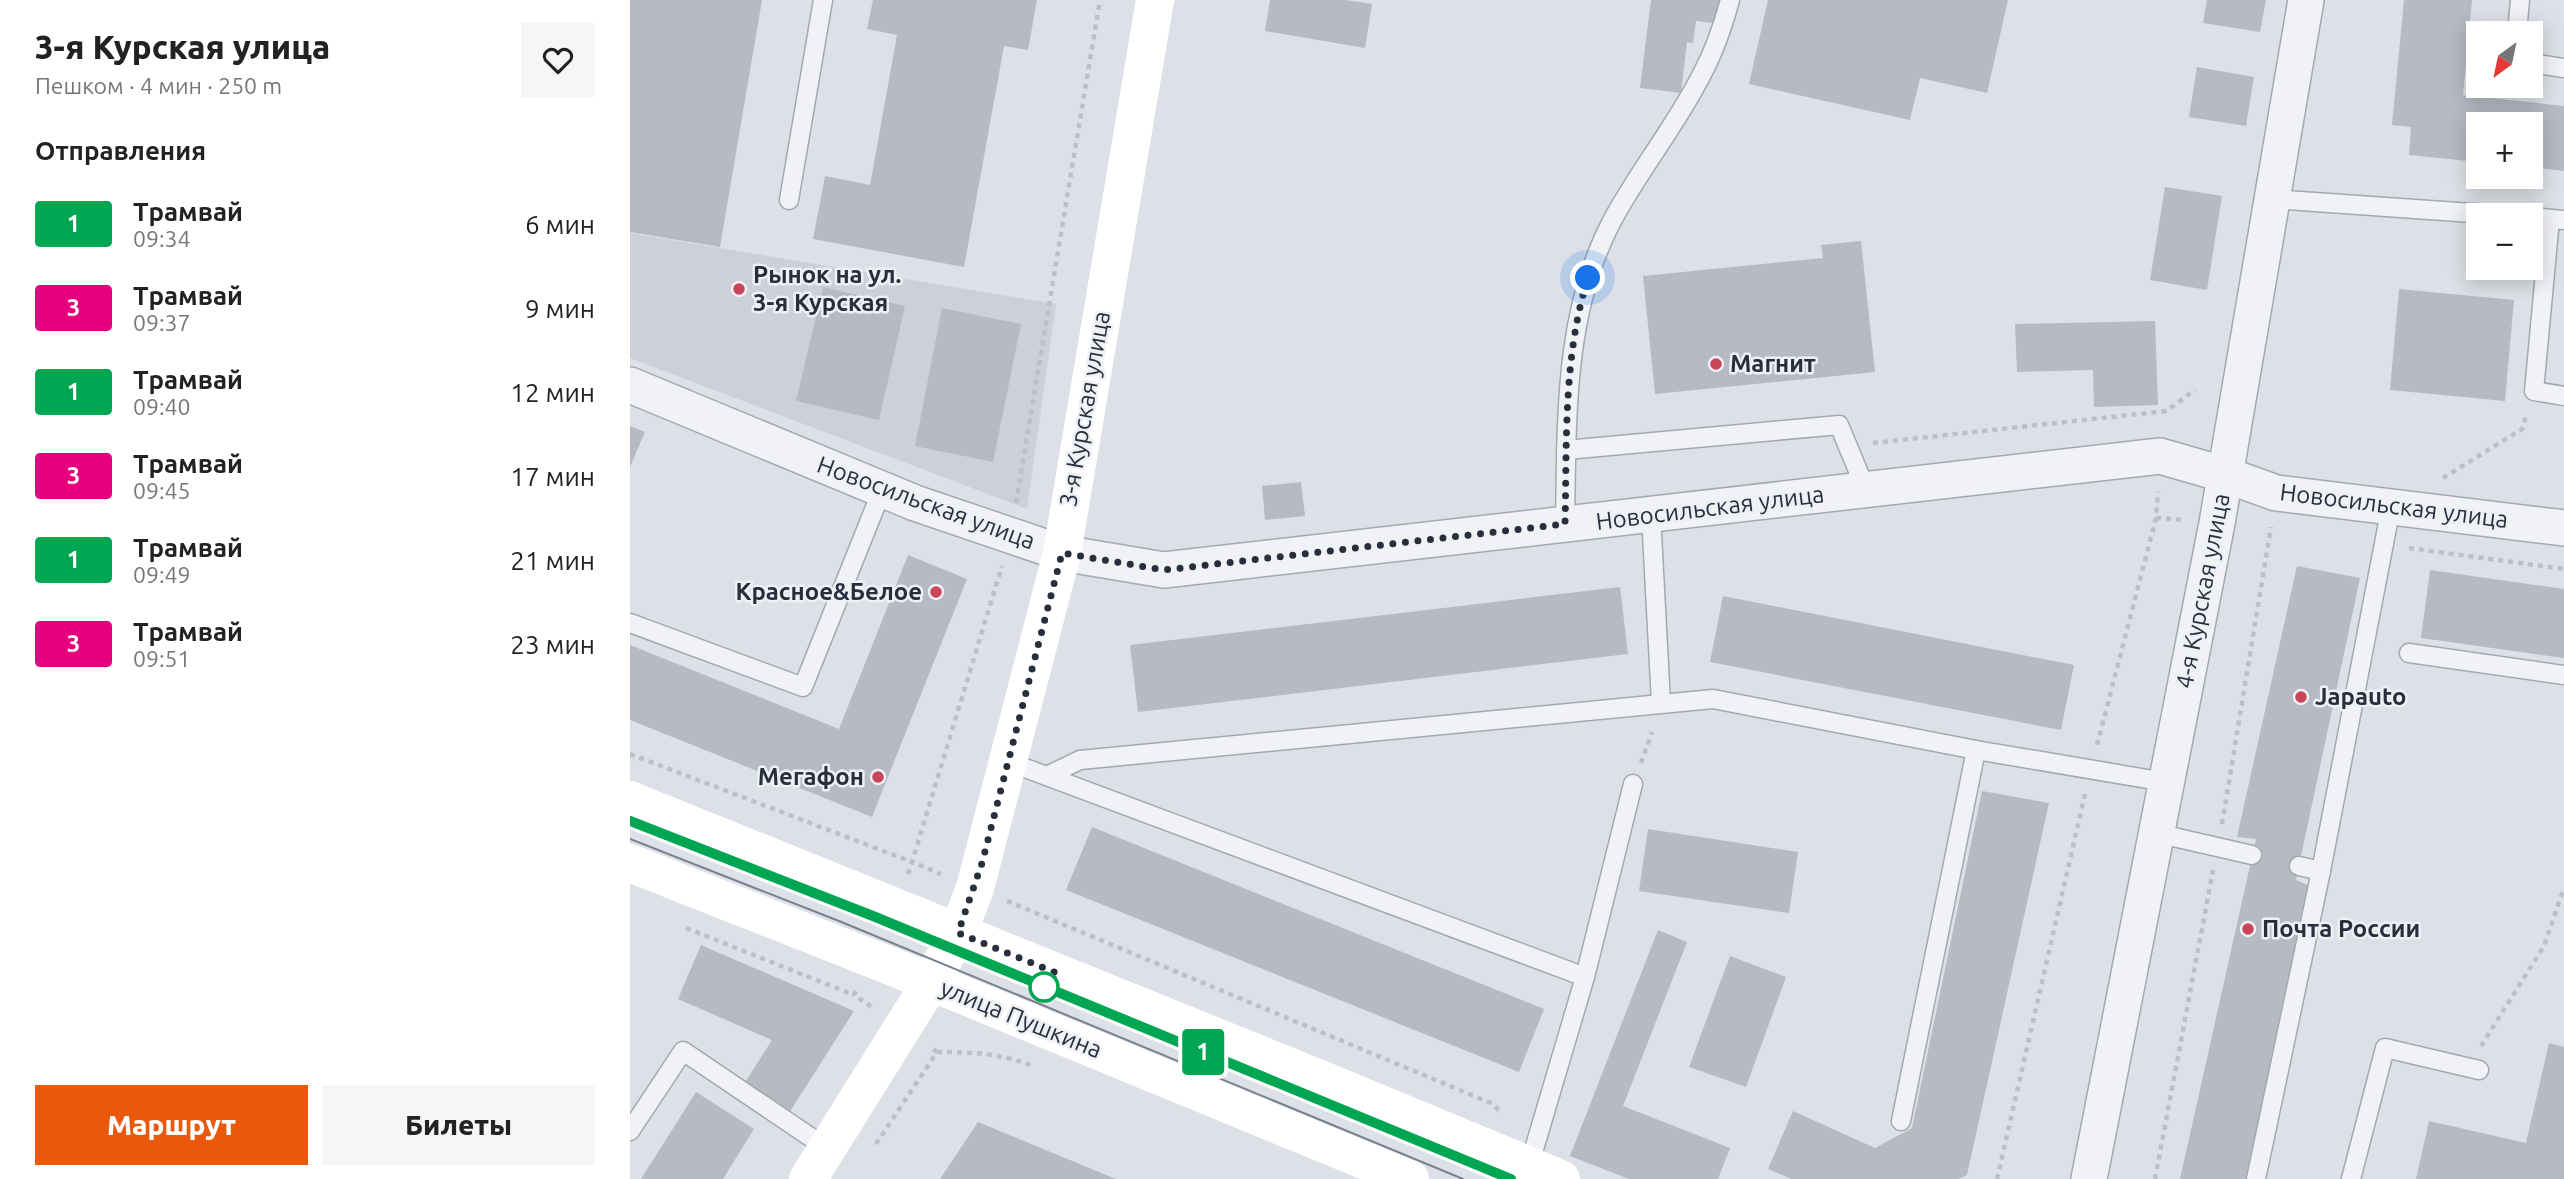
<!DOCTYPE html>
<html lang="ru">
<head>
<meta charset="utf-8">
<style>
  :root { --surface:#fff; --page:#f6f6f6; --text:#222; --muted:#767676; --accent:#ea580c }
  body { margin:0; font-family:Ubuntu,sans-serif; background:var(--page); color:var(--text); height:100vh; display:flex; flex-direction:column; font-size:26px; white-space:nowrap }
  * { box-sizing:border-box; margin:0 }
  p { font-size:23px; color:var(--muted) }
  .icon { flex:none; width:38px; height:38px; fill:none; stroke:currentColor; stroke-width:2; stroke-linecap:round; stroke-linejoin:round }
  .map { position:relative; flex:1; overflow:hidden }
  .drawer { display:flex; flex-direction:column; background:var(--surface); width:630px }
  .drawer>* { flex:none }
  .badge { padding:0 14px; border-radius:5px; font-size:24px; line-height:46px }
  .needle { width:46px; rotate:213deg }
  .fabs { position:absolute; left:1836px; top:21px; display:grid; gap:14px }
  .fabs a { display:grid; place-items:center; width:77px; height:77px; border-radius:0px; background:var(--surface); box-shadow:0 4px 18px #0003; font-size:35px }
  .you { position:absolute; width:35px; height:35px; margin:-18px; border:5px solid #fff; border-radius:50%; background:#1a73e8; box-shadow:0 0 0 10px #1a73e833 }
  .map>.badge { position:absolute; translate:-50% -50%; box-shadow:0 0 0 4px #fff }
  h2 { padding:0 35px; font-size:26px; line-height:63px }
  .round { display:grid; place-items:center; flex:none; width:74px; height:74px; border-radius:0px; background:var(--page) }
  .summary { display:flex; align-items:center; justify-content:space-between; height:119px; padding:0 35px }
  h1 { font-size:33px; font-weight:800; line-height:52px }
  .action { display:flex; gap:14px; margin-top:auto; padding:14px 35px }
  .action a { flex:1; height:80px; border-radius:0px; background:var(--accent); color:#fff; font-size:28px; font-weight:800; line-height:80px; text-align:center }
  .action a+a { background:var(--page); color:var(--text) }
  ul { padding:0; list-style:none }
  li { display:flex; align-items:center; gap:21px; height:84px; padding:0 35px }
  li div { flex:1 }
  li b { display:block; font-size:26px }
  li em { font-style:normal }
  li .badge { min-width:77px; font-weight:700; text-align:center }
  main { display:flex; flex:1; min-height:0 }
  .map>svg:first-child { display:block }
  .built { fill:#ccd0d8 }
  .building { fill:#b5bac3 }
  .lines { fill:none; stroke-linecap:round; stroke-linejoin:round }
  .lane-casing { stroke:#a3a8b1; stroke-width:21 }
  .street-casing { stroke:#a3a8b1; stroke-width:38 }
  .path { stroke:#bcbfc5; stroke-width:4.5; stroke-dasharray:5 5; stroke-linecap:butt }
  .lane { stroke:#f0f2f5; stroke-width:18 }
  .street { stroke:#f0f2f5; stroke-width:35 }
  .secondary { stroke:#fff; stroke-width:38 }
  .tram { stroke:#78808f; stroke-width:2 }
  .line-casing { stroke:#fff; stroke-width:16 }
  .line { stroke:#00a651; stroke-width:10 }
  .walk { stroke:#272f3d; stroke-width:7; stroke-dasharray:0 12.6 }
  .poi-dot { fill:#c84658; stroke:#edf0f4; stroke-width:2.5 }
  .stop-dot { fill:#fff; stroke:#00a651; stroke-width:3.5 }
  .labels { text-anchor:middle; stroke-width:5; stroke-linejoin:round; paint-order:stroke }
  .poi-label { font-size:24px; font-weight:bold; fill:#272f3d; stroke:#edf0f4; text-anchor:start }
  .street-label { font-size:24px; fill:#272f3d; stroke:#edf0f4 }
</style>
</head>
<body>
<main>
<section class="drawer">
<div class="summary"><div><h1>3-я Курская улица</h1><p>Пешком · 4 мин · 250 m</p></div><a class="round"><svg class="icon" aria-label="heart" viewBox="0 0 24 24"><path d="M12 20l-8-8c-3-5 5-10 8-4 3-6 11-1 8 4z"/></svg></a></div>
<h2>Отправления</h2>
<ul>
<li><span class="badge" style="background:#00a651;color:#fff">1</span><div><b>Трамвай</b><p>09:34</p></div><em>6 мин</em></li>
<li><span class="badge" style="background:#e6007e;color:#fff">3</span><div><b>Трамвай</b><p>09:37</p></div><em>9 мин</em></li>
<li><span class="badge" style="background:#00a651;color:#fff">1</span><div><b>Трамвай</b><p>09:40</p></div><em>12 мин</em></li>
<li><span class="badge" style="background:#e6007e;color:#fff">3</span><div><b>Трамвай</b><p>09:45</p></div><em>17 мин</em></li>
<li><span class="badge" style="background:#00a651;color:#fff">1</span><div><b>Трамвай</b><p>09:49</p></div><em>21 мин</em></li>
<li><span class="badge" style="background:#e6007e;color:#fff">3</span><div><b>Трамвай</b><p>09:51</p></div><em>23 мин</em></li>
</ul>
<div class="action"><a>Маршрут</a><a>Билеты</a></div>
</section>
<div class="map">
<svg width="1934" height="1179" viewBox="0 0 1934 1179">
  <rect width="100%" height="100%" fill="#dde1e7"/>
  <path class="built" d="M0 233 426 304 397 509 0 358Z"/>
  <g class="building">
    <path d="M0 0H132L90 247 0 232Z"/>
    <path d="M243 0H407L398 50 374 46 334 267 183 239 195 176 240 185 267 35 237 29Z"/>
    <path d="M640 0H715L742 4 735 48 635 31Z"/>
    <path d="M1021 0H1094L1091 24 1066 21 1063 43 1057 42 1051 93 1010 88Z"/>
    <path d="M1138 0H1378L1357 93 1290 78 1280 120 1119 84Z"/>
    <path d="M1577 0H1636L1630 32 1573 23Z"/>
    <path d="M1774 0H1842L1833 95 1934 106V171L1900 167V124H1848V162L1779 155 1781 127 1762 125Z"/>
    <path d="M1567 67 1624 77 1616 126 1559 117Z"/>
    <path d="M1535 187 1592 196 1577 290 1520 280Z"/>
    <path d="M1231 241 1245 372 1025 394 1013 276 1193 258 1191 245Z"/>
    <path d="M193 287 275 306 249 420 166 401Z"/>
    <path d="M1769 289 1884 300 1875 401 1760 390Z"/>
    <path d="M312 308 391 324 363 462 285 446Z"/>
    <path d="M1525 321 1528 405 1464 407 1463 370 1387 372 1385 324Z"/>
    <path d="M0 426 15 432 0 467Z"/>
    <path d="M671 482 675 516 635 520 632 486Z"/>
    <path d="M278 555 337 579 242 817 0 720V645L209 729Z"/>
    <path d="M1667 566 1730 578 1666 880 1678 885 1616 1179H1550L1626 839 1607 837Z"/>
    <path d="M1800 570 1934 589V658L1791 638Z"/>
    <path d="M990 587 998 654 508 712 500 645Z"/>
    <path d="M1093 596 1444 665 1431 730 1080 662Z"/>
    <path d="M1352 791 1419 803 1337 1175 1329 1179H1161L1138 1169 1163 1111 1245 1148 1282 1128Z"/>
    <path d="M462 827 914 1009 889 1072 436 890Z"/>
    <path d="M1018 829 1168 852 1159 913 1009 891Z"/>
    <path d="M1028 930 1057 942 993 1106 1100 1148 1088 1179H999L940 1156Z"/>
    <path d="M71 945 224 1011 159 1113 114 1084 142 1040 48 999Z"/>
    <path d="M1100 956 1156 977 1116 1087 1059 1067Z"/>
    <path d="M1919 1043 1934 1047V1179H1786L1799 1121 1896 1143Z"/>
    <path d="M66 1092 124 1129 93 1179H11Z"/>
    <path d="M348 1122 486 1179H310Z"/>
  </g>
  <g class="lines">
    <g class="lane-casing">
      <g id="lane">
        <path d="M1887 33 1890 0"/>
        <path d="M1900 63 1934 68"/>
        <path d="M1643 199 1871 215"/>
        <path d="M159 200 193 0"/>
        <path d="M1900 217 1934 220"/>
        <path d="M1920 219 1904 391 1934 396"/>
        <path d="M936 450 1209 425 1236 490"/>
        <path d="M1021 515 1031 703"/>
        <path d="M935 524C937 421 933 312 983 219 1010 169 1047 124 1072 74 1085 50 1093 26 1100 0"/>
        <path d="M0 623 173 687 252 490"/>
        <path d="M1779 653 1934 675"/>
        <path d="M1346 750 1535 782"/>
        <path d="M379 762 955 977"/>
        <path d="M417 776 450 760 1083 699 1346 750 1271 1121"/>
        <path d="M1526 833 1622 855"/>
        <path d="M1669 866 1691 871"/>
        <path d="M0 1131 53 1051 198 1149"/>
        <path d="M899 1166 955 977 1003 784"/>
        <path d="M1626 1179 1691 871 1761 507"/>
        <path d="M1721 1179 1755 1048 1849 1070"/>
      </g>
    </g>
    <g class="street-casing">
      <g id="street">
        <path d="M0 385 285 503 432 553 534 570 1530 456 1596 475 1646 493 1934 528"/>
        <path d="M1459 1179 1587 523 1676 0"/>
      </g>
    </g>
    <g class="path">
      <path d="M1243 443 1536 411 1565 390"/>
      <path d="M1813 478 1892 429 1896 416"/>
      <path d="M386 503 470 0"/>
      <path d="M1526 518 1554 520"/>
      <path d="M1779 548 1934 569"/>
      <path d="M1467 745 1526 518 1528 492"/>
      <path d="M0 754 282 862 372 566"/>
      <path d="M1011 763 1022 732"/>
      <path d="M1592 824 1641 527"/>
      <path d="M278 874 282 862 311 874"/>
      <path d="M377 901 863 1104 872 1114"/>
      <path d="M56 928 224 995"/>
      <path d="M226 991 224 995 242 1007"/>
      <path d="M1851 1046 1914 946 1934 888"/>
      <path d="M307 1052C338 1052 370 1053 400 1065"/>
      <path d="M246 1144 307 1052 301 1048"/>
      <path d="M1367 1179 1455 794"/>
      <path d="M1525 1179 1583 870"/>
    </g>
    <use href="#lane" class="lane"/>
    <use href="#street" class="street"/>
    <g class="secondary">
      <path d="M0 800 705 1085 931 1179"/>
      <path d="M0 863 301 982 780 1179"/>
      <path d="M178 1179 301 982 328 933 345 888 432 553 525 0"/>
    </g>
    <g class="tram">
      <path d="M0 821 243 916 881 1179"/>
      <path d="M0 839 209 921 833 1179"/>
    </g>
  </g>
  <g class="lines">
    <g class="line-casing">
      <path id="line" d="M0 821 243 916 881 1179"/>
    </g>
    <use href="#line" class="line"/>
    <path class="walk" d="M414 987 429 974 328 933 352 863 432 553 534 570 935 524C937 443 933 356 958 278"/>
  </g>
  <g class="poi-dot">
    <circle cx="109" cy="289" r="7"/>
    <circle cx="1086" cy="364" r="7"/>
    <circle cx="306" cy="592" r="7"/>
    <circle cx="1671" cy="697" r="7"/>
    <circle cx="248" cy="777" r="7"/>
    <circle cx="1618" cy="929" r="7"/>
  </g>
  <circle class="stop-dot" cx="414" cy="987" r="14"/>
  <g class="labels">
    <g class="poi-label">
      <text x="123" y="283">Рынок на ул.<tspan x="123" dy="28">3-я Курская</tspan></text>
      <text x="1100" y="372">Магнит</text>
      <text x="292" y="600" text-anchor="end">Красное&amp;Белое</text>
      <text x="1685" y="705">Japauto</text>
      <text x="234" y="785" text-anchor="end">Мегафон</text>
      <text x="1632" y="937">Почта России</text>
    </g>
    <g class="street-label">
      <text transform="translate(455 409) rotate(-80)" y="8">3-я Курская улица</text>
      <text transform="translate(296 503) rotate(20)" y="8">Новосильская улица</text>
      <text transform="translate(1764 506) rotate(7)" y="8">Новосильская улица</text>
      <text transform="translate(1080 508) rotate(-7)" y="8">Новосильская улица</text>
      <text transform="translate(1573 591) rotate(-79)" y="8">4-я Курская улица</text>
      <text transform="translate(391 1019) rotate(22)" y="8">улица Пушкина</text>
    </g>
  </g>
</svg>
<div class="fabs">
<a><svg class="needle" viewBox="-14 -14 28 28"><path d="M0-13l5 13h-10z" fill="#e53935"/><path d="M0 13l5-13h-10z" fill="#767676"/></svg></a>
<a>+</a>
<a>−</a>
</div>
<div class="you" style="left:958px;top:278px"></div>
<b class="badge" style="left:573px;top:1052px;background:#00a651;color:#fff">1</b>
</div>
</main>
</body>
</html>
